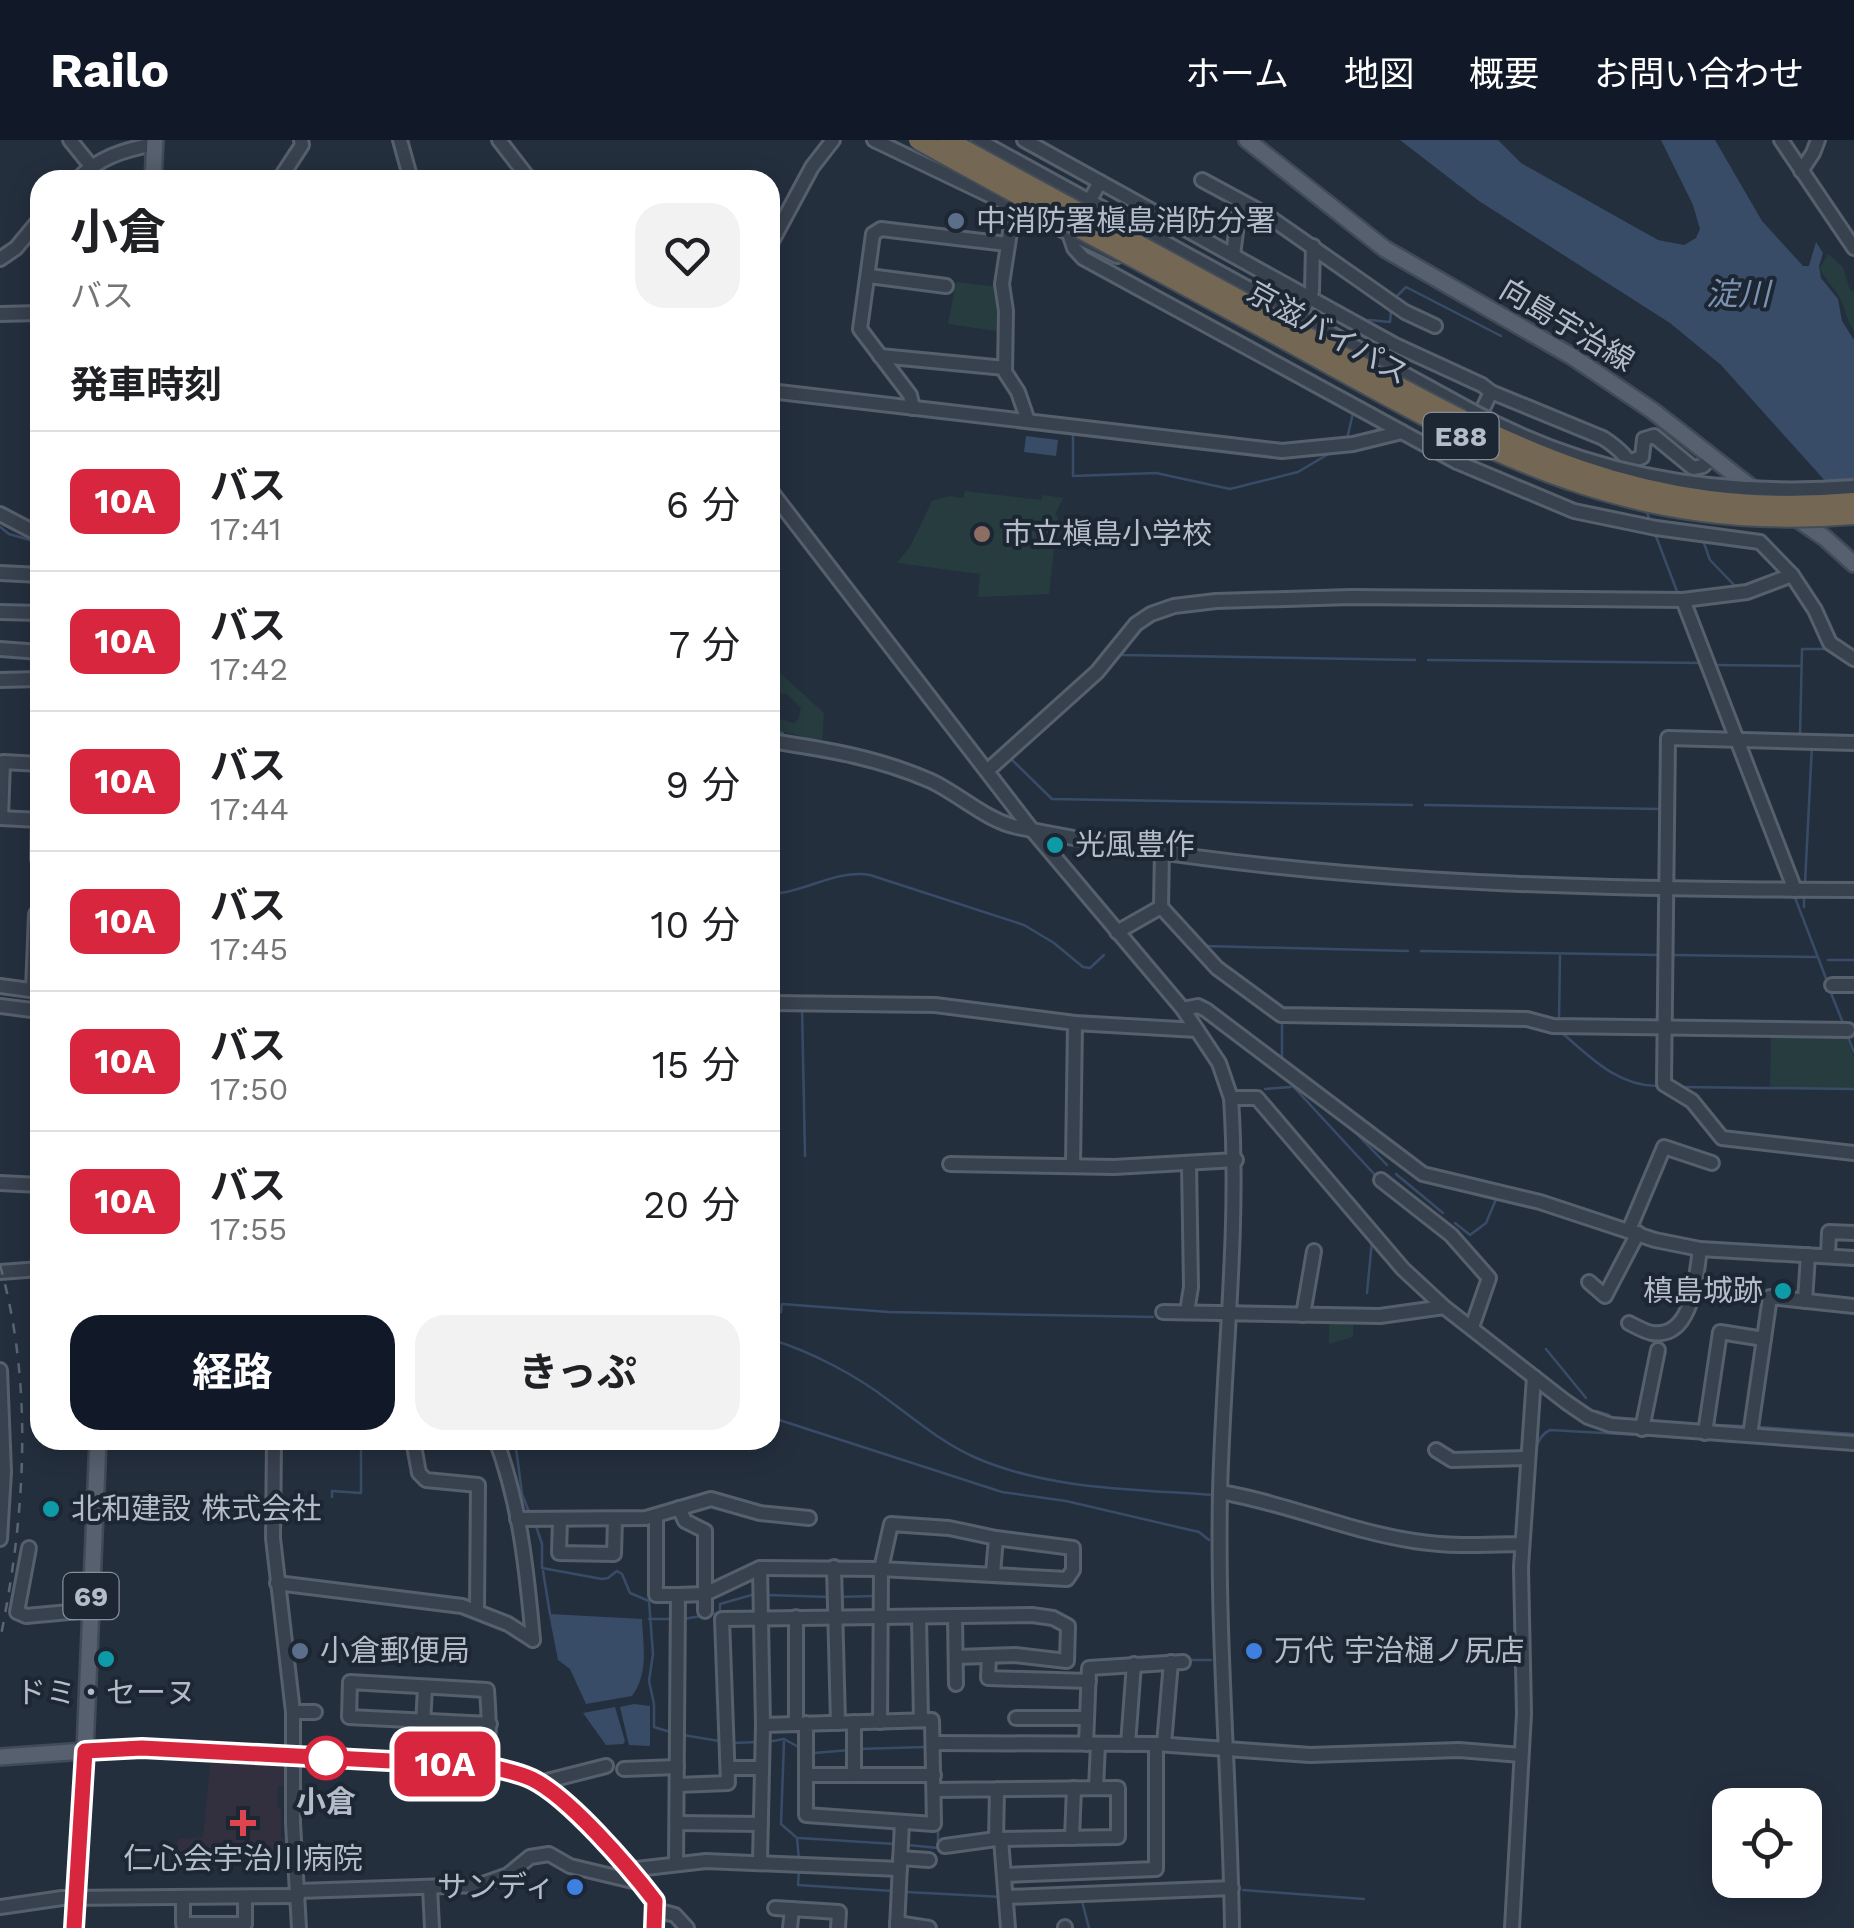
<!DOCTYPE html>
<html lang="ja">
<head>
<meta charset="utf-8">
<style>
  :root { --surface:#fff; --page:#f2f2f2; --text:#202124; --muted:#757577; --line:#e0e0e0; --accent:#111827 }
  body { margin:0; font-family:"Work Sans","Noto Sans JP",sans-serif; background:var(--page); color:var(--text); height:100vh; display:flex; flex-direction:column; font-size:38px; white-space:nowrap }
  * { box-sizing:border-box; margin:0 }
  p { font-size:32px; color:var(--muted) }
  .icon { flex:none; width:55px; height:55px; fill:none; stroke:currentColor; stroke-width:2; stroke-linecap:round; stroke-linejoin:round }
  .map { position:relative; flex:1; overflow:hidden }
  .drawer { position:absolute; left:30px; top:30px; width:750px; height:1280px; display:flex; flex-direction:column; background:var(--surface); border-radius:30px; box-shadow:0 5px 25px #0003 }
  .drawer>* { flex:none }
  .badge { padding:0 20px; border-radius:15px; font-size:35px; line-height:65px }
  .fabs { position:absolute; left:1712px; top:1648px; display:grid; gap:20px }
  .fabs a { display:grid; place-items:center; width:110px; height:110px; border-radius:20px; background:var(--surface); box-shadow:0 5px 25px #0003; font-size:50px }
  .map>.badge { position:absolute; translate:-50% -50%; box-shadow:0 0 0 5px #fff }
  h2 { padding:0 40px; font-size:38px; line-height:90px }
  .round { display:grid; place-items:center; flex:none; width:105px; height:105px; border-radius:30px; background:var(--page) }
  .head { display:flex; align-items:center; justify-content:space-between; height:170px; padding:0 40px }
  h1 { font-size:48px; font-weight:700; line-height:75px }
  .primary-button { display:flex; gap:20px; margin-top:auto; padding:20px 40px }
  .primary-button a { flex:1; height:115px; border-radius:30px; background:var(--accent); color:#fff; font-size:40px; font-weight:700; line-height:115px; text-align:center }
  .primary-button a+a { background:var(--page); color:var(--text) }
  ul { padding:0; list-style:none }
  li { display:flex; align-items:center; gap:30px; height:140px; padding:0 40px; border-top:2px solid var(--line) }
  li div { flex:1 }
  li b { display:block; font-size:38px }
  li em { font-style:normal }
  li .badge { min-width:110px; font-weight:700; text-align:center }
  header { display:flex; align-items:center; gap:60px; box-sizing:border-box; height:140px; padding:0 50px; background:var(--accent); color:#fff }
  header strong { font-size:48px }
  nav { display:flex; gap:55px; margin-inline-start:auto; font-size:35px }
  .map>svg:first-child { display:block }
  .medical { fill:#32303f }
  .green { fill:#263c3f }
  .water { fill:#394c67 }
  .lines { fill:none; stroke-linecap:round; stroke-linejoin:round }
  .stream { stroke:#394c67; stroke-width:2.5 }
  .minor-casing { stroke:#565f6c; stroke-width:18 }
  .major-casing { stroke:#414a57; stroke-width:20 }
  .minor { stroke:#38414e; stroke-width:12 }
  .major { stroke:#56606e; stroke-width:15 }
  .rail { stroke:#5a6575; stroke-width:2.5; stroke-dasharray:10 10; stroke-linecap:butt }
  .minor-bridge-casing { stroke:#565f6c; stroke-width:18; stroke-linecap:butt }
  .highway-bridge-casing { stroke:#434c59; stroke-width:22; stroke-linecap:butt }
  .minor-bridge { stroke:#38414e; stroke-width:12 }
  .highway-bridge { stroke:#746855; stroke-width:18 }
  .line-casing { stroke:#fff; stroke-width:22 }
  .line { stroke:#d7263d; stroke-width:15 }
  .service-dot { fill:#5c6f8a; stroke:#1d2633; stroke-width:4 }
  .education-dot { fill:#8d6e63; stroke:#1d2633; stroke-width:4 }
  .culture-dot { fill:#0f9aa8; stroke:#1d2633; stroke-width:4 }
  .shop-dot { fill:#3f7fe0; stroke:#1d2633; stroke-width:4 }
  .stop-dot { fill:#fff; stroke:#d7263d; stroke-width:5 }
  .health-dot { fill:#e0444e; stroke:#1d2633; stroke-width:4 }
  .labels { text-anchor:middle; stroke-width:8; stroke-linejoin:round; paint-order:stroke }
  .shield { fill:#1d2633; stroke:#878f9c; stroke-width:2.5 }
  .shield-label { font-size:28px; font-weight:bold; fill:#b4bcc9 }
  .poi-label { font-size:30px; fill:#b4bcc9; stroke:#1d2633; text-anchor:start }
  .street-label { font-size:30px; fill:#b4bcc9; stroke:#1d2633 }
  .stop-label { font-size:30px; font-weight:bold; fill:#b4bcc9; stroke:#1d2633 }
  .water-label { font-size:32px; font-style:italic; fill:#7c92b1; stroke:#1d2633 }
</style>
</head>
<body>
<header>
<strong>Railo</strong>
<nav><a>ホーム</a><a>地図</a><a>概要</a><a>お問い合わせ</a></nav>
</header>
<div class="map">
<svg width="1854" height="1788" viewBox="0 0 1854 1788">
  <rect width="100%" height="100%" fill="#242f3e"/>
  <path class="medical" d="M211 1617 284 1620 289 1625 288 1646H278L277 1668 281 1669V1698H291L294 1726 282 1727 281 1713 215 1708 210 1724 193 1723V1718L174 1716 178 1699 203 1697Z"/>
  <g class="green">
    <path d="M1828 114 1843 127 1850 150 1854 152V191C1846 180 1846 169 1840 158 1834 147 1825 140 1820 128Z"/>
    <path d="M956 142 1000 147 1001 185 996 191 948 184Z"/>
    <path d="M965 351 1041 360 1043 355 1063 358 1055 375 1058 376 1049 454 978 457 980 434 897 423 911 405 932 361 949 356 963 358Z"/>
    <path d="M770 524 824 573 822 602 770 588V581L778 578 793 583 798 580 801 568 788 555 770 549Z"/>
    <path d="M1771 892 1845 894 1854 918V949L1770 947Z"/>
    <path d="M1329 1180 1353 1181V1197L1329 1204Z"/>
  </g>
  <g class="water">
    <path d="M1400 0H1498L1521 23 1658 100 1684 105 1696 98 1700 89 1693 65 1661 0H1715L1762 81 1803 126H1809L1816 102 1823 113 1819 126 1821 138 1838 159 1842 181 1854 200V373L1721 225 1670 183 1479 61Z"/>
    <path d="M1026 296 1058 300 1056 316 1024 312Z"/>
    <path d="M549 1474 642 1479C643 1506 649 1533 632 1556L586 1564 570 1529 558 1520Z"/>
    <path d="M634 1564 650 1566V1606L629 1605 620 1567Z"/>
    <path d="M615 1567 625 1601 623 1604 606 1605 583 1573Z"/>
  </g>
  <g class="lines">
    <g class="stream">
      <path d="M1395 158 1406 147 1501 196"/>
      <path d="M1366 185 1369 180 1390 182 1391 171"/>
      <path d="M1073 291V336L1156 333 1230 349 1298 332 1330 313"/>
      <path d="M1347 299 1353 273"/>
      <path d="M1298 316 1336 312"/>
      <path d="M1645 368 1651 383"/>
      <path d="M0 387 9 394 40 403"/>
      <path d="M1654 391 1678 454"/>
      <path d="M1704 403 1710 420 1737 448"/>
      <path d="M1190 458 1207 456"/>
      <path d="M1118 512 1122 515 1415 520"/>
      <path d="M1428 520 1703 523"/>
      <path d="M1713 525 1800 526"/>
      <path d="M770 590 783 593"/>
      <path d="M1800 595 1802 509H1828"/>
      <path d="M1010 618 1052 659 1412 665"/>
      <path d="M1425 665 1661 669"/>
      <path d="M1805 743 1812 605"/>
      <path d="M770 754C804 753 836 729 870 735L1024 785 1054 803 1083 827 1090 828 1104 815"/>
      <path d="M1794 755 1827 841"/>
      <path d="M1804 767V757"/>
      <path d="M1131 793 1160 776"/>
      <path d="M1205 806 1408 811"/>
      <path d="M1421 811 1658 815"/>
      <path d="M1671 815 1816 817"/>
      <path d="M1216 818 1247 842"/>
      <path d="M1828 820H1854"/>
      <path d="M1254 847 1281 867"/>
      <path d="M1829 848 1843 883"/>
      <path d="M802 867 805 1016"/>
      <path d="M1559 880 1560 816"/>
      <path d="M1561 892C1589 916 1617 946 1657 946"/>
      <path d="M1847 895 1854 912"/>
      <path d="M1282 919V882"/>
      <path d="M1290 943 1376 1036"/>
      <path d="M1681 947 1854 949"/>
      <path d="M1265 949 1291 947"/>
      <path d="M1350 987 1387 1025"/>
      <path d="M1396 1034 1443 1073"/>
      <path d="M1455 1083 1470 1095 1486 1083 1497 1057"/>
      <path d="M1367 1153 1372 1101"/>
      <path d="M770 1176 781 1172 782 1164 889 1172 1153 1177"/>
      <path d="M770 1199C812 1212 856 1235 891 1262 918 1282 943 1303 974 1317 1049 1350 1133 1349 1214 1355"/>
      <path d="M1546 1209 1586 1258"/>
      <path d="M1596 1271 1609 1275"/>
      <path d="M770 1277 1002 1352 1066 1361 1199 1392 1209 1400"/>
      <path d="M1651 1282 1699 1284"/>
      <path d="M1713 1285 1743 1286"/>
      <path d="M1759 1287 1854 1294"/>
      <path d="M515 1300 522 1354 529 1372"/>
      <path d="M1791 1305 1828 1307"/>
      <path d="M332 1357V1351L361 1353V1300"/>
      <path d="M1532 1357C1534 1336 1529 1299 1550 1290L1728 1300"/>
      <path d="M535 1383 542 1404V1428L602 1439 608 1438 617 1431 622 1434 630 1453 649 1461 653 1514 649 1541 654 1564V1587L670 1592"/>
      <path d="M1430 1409 1447 1411"/>
      <path d="M1495 1411H1517"/>
      <path d="M1529 1411 1530 1384"/>
      <path d="M543 1431 550 1474"/>
      <path d="M768 1455 830 1457"/>
      <path d="M838 1457 875 1456"/>
      <path d="M649 1479H670"/>
      <path d="M683 1479 720 1473V1464L755 1454"/>
      <path d="M1188 1520H1211"/>
      <path d="M683 1595 719 1601"/>
      <path d="M767 1602 784 1599 802 1609"/>
      <path d="M784 1602 781 1684 797 1698 799 1720"/>
      <path d="M732 1603 759 1602"/>
      <path d="M858 1609 925 1607"/>
      <path d="M814 1613 850 1610"/>
      <path d="M799 1698 895 1704"/>
      <path d="M908 1705 938 1708V1686"/>
      <path d="M799 1728 798 1745 893 1751"/>
      <path d="M1243 1750 1364 1759"/>
      <path d="M906 1752 1003 1757"/>
      <path d="M1082 1761 1089 1788"/>
    </g>
    <g class="minor-casing">
      <g id="minor">
        <path d="M70 0 91 26"/>
        <path d="M400 0 411 40"/>
        <path d="M499 0 530 40"/>
        <path d="M874 0 1117 116"/>
        <path d="M978 0 1472 271"/>
        <path d="M1024 0 1395 205 1482 245 1491 252 1603 298C1620 309 1630 319 1637 338"/>
        <path d="M1781 0 1854 108"/>
        <path d="M1801 31 1813 13 1818 0"/>
        <path d="M77 40C99 17 124 10 154 4"/>
        <path d="M279 40 302 5 301 0"/>
        <path d="M1202 40 1265 74 1405 172 1435 186"/>
        <path d="M1100 42 1070 96 1074 108 1083 118 1457 322 1574 371 1656 388 1760 402 1792 435 1815 470 1830 503 1854 519"/>
        <path d="M1014 66 1002 144 1006 171 1005 232 1018 252 1028 281"/>
        <path d="M770 105 812 27 833 0"/>
        <path d="M1233 115 1240 62"/>
        <path d="M0 119 16 108 40 79"/>
        <path d="M869 136 946 146"/>
        <path d="M0 174 40 173"/>
        <path d="M1300 177 1312 151 1313 106"/>
        <path d="M880 216 1005 228"/>
        <path d="M770 251 1282 311 1353 304 1402 292"/>
        <path d="M913 268 910 255 860 189 873 94 881 89 1007 104"/>
        <path d="M1631 321 1642 317 1644 299 1654 296 1693 328 1703 326 1712 317"/>
        <path d="M1457 322 1491 252"/>
        <path d="M770 350 1032 690 1183 869 1219 923 1231 958H1257L1403 1129 1444 1167 1566 1262 1588 1277 1611 1285 1854 1303"/>
        <path d="M0 374 40 395"/>
        <path d="M0 433 40 435"/>
        <path d="M1683 460 1795 750"/>
        <path d="M0 472 40 473"/>
        <path d="M0 509 40 512"/>
        <path d="M0 540 40 539"/>
        <path d="M770 601C825 609 879 618 931 641 959 654 987 681 1017 687 1292 744 1574 749 1854 750"/>
        <path d="M1854 603 1668 598 1664 944 1692 961 1722 998 1854 1013"/>
        <path d="M987 631 1097 532 1136 484 1151 474 1174 466 1216 461 1351 457 1683 460 1747 452 1792 435"/>
        <path d="M0 678 40 680"/>
        <path d="M1 678 3 622 40 624"/>
        <path d="M38 719 39 680"/>
        <path d="M1161 767 1217 828 1281 875 1527 879 1553 886 1848 890"/>
        <path d="M1117 792 1161 767 1162 710"/>
        <path d="M1832 845H1854"/>
        <path d="M0 846 37 851"/>
        <path d="M33 850 36 774H40"/>
        <path d="M770 863 935 865 1075 883 1197 890"/>
        <path d="M0 866 40 871"/>
        <path d="M1183 869 1198 866 1206 870 1423 1034 1540 1062 1655 1100 1700 1109 1854 1118"/>
        <path d="M1231 958C1240 1090 1223 1222 1220 1354 1217 1499 1230 1643 1232 1788"/>
        <path d="M950 1024 1114 1027 1236 1020"/>
        <path d="M1073 1024 1075 883"/>
        <path d="M1381 1040 1451 1095 1489 1138 1472 1187"/>
        <path d="M0 1043 40 1045"/>
        <path d="M1629 1090 1664 1007 1712 1023"/>
        <path d="M1828 1116 1829 1092 1854 1093"/>
        <path d="M0 1132 40 1129"/>
        <path d="M1589 1142 1605 1156 1638 1093"/>
        <path d="M1805 1161 1808 1115"/>
        <path d="M1163 1172 1380 1176 1444 1167"/>
        <path d="M1187 1172 1191 1147 1189 1023"/>
        <path d="M1303 1175 1314 1111"/>
        <path d="M1629 1183C1635 1186 1645 1192 1652 1193 1693 1199 1696 1136 1700 1109"/>
        <path d="M0 1230 4 1332 0 1399"/>
        <path d="M1642 1289 1658 1210"/>
        <path d="M1705 1293 1720 1192 1764 1199"/>
        <path d="M1750 1295 1770 1157 1854 1166"/>
        <path d="M274 1300 273 1398 293 1572V1683L299 1788"/>
        <path d="M413 1300 419 1333 426 1340 478 1345 477 1470"/>
        <path d="M496 1300C520 1364 527 1432 533 1500"/>
        <path d="M1436 1310 1452 1320 1528 1318"/>
        <path d="M1220 1352C1286 1363 1348 1391 1414 1401 1450 1407 1486 1405 1522 1404"/>
        <path d="M679 1368 685 1381 705 1391V1471"/>
        <path d="M656 1376V1455H678"/>
        <path d="M517 1379 646 1378 711 1359 760 1373 809 1378"/>
        <path d="M560 1380 559 1413 614 1414 615 1379"/>
        <path d="M29 1408 17 1472 26 1476 91 1470"/>
        <path d="M834 1427 838 1583"/>
        <path d="M993 1433 996 1398 949 1388 891 1384 881 1429 1067 1439 1073 1430V1408L996 1398"/>
        <path d="M277 1443 462 1466 508 1484 533 1500"/>
        <path d="M955 1477 956 1544"/>
        <path d="M919 1478 921 1580"/>
        <path d="M989 1516 988 1538 1089 1541"/>
        <path d="M293 1572H315"/>
        <path d="M1016 1578H1087"/>
        <path d="M796 1584V1477"/>
        <path d="M763 1585C819 1583 876 1582 932 1580L934 1684 806 1675V1583"/>
        <path d="M934 1603 1156 1604 1310 1615 1459 1610 1521 1615"/>
        <path d="M1086 1604 1089 1528 1183 1522"/>
        <path d="M1128 1604 1134 1524"/>
        <path d="M1164 1604 1171 1522"/>
        <path d="M85 1611 142 1608 486 1626C503 1630 522 1633 537 1642 564 1658 637 1731 652 1758 658 1767 656 1778 654 1788"/>
        <path d="M421 1623 425 1547"/>
        <path d="M486 1626C490 1600 489 1577 487 1550L350 1542 349 1577 490 1584"/>
        <path d="M728 1628H762"/>
        <path d="M624 1629 677 1627"/>
        <path d="M806 1635H934"/>
        <path d="M854 1635V1582"/>
        <path d="M539 1643 606 1626"/>
        <path d="M677 1645 728 1643 722 1479 1032 1475 1053 1478 1068 1486 1067 1521 1015 1515 957 1517"/>
        <path d="M1096 1648 1098 1604"/>
        <path d="M934 1650 1118 1648V1697L996 1699 997 1649"/>
        <path d="M677 1683 761 1684"/>
        <path d="M1072 1698 1074 1648"/>
        <path d="M1001 1699 1008 1788"/>
        <path d="M945 1706 996 1699"/>
        <path d="M900 1718 929 1720"/>
        <path d="M760 1721 763 1585 760 1428"/>
        <path d="M676 1724 678 1455 705 1454 760 1428 881 1429 880 1582"/>
        <path d="M632 1733 637 1729 706 1721 900 1729"/>
        <path d="M1005 1735 1156 1729V1604"/>
        <path d="M430 1747 432 1788"/>
        <path d="M298 1751 480 1745 508 1735 530 1717 549 1714 570 1726 637 1742"/>
        <path d="M1008 1757 1232 1748"/>
        <path d="M183 1758V1784H245V1757"/>
        <path d="M0 1767 62 1758 298 1756"/>
        <path d="M775 1768 839 1772 838 1788"/>
        <path d="M656 1770 675 1775 687 1788"/>
        <path d="M897 1783 929 1788"/>
        <path d="M1065 1787V1788"/>
        <path d="M790 1788 792 1769"/>
        <path d="M897 1788 902 1682"/>
        <path d="M1512 1788 1524 1574 1521 1427 1534 1237"/>
      </g>
    </g>
    <g class="major-casing">
      <g id="major">
        <path d="M1247 0 1385 109 1573 217 1653 271 1757 352"/>
        <path d="M153 40 155 0"/>
        <path d="M1793 376 1825 398 1854 424"/>
        <path d="M0 1617 85 1611"/>
        <path d="M74 1788 85 1611 98 1300"/>
      </g>
    </g>
    <use href="#minor" class="minor"/>
    <use href="#major" class="major"/>
    <path class="rail" d="M0 1125C34 1246 25 1378 0 1500"/>
    <g class="minor-bridge-casing">
      <path id="minor-bridge" d="M1472 271C1590 336 1721 357 1854 347"/>
    </g>
    <g class="highway-bridge-casing">
      <g id="highway-bridge">
        <path d="M918 0C1033 64 1149 126 1265 189 1468 300 1610 395 1854 375"/>
        <path d="M947 0C1060 62 1173 124 1286 185 1480 290 1623 383 1854 362"/>
      </g>
    </g>
    <use href="#minor-bridge" class="minor-bridge"/>
    <use href="#highway-bridge" class="highway-bridge"/>
  </g>
  <g class="lines">
    <g class="line-casing">
      <path id="line" d="M74 1788 85 1611 142 1608 486 1626C501 1629 517 1632 532 1639 569 1657 629 1727 655 1761L654 1788"/>
    </g>
    <use href="#line" class="line"/>
  </g>
  <g class="service-dot">
    <circle cx="956" cy="81" r="10"/>
    <circle cx="300" cy="1511" r="10"/>
  </g>
  <circle class="education-dot" cx="982" cy="394" r="10"/>
  <g class="culture-dot">
    <circle cx="1055" cy="705" r="10"/>
    <circle cx="1783" cy="1151" r="10"/>
    <circle cx="51" cy="1369" r="10"/>
    <circle cx="106" cy="1519" r="10"/>
  </g>
  <g class="shop-dot">
    <circle cx="1254" cy="1511" r="10"/>
    <circle cx="575" cy="1747" r="10"/>
  </g>
  <circle class="stop-dot" cx="326" cy="1618" r="20"/>
  <path class="health-dot" d="M238 1668h10v10h10v10h-10v10h-10v-10h-10v-10h10z"/>
  <g class="labels">
    <g class="shield">
      <rect x="1423.5" y="273" width="75" height="46" rx="8"/>
      <rect x="63.5" y="1433" width="55" height="46" rx="8"/>
    </g>
    <g class="shield-label">
      <text x="1461" y="306">E88</text>
      <text x="91" y="1466">69</text>
    </g>
    <g class="poi-label">
      <text x="976" y="91">中消防署槇島消防分署</text>
      <text x="1002" y="404">市立槇島小学校</text>
      <text x="1075" y="715">光風豊作</text>
      <text x="1763" y="1161" text-anchor="end">槙島城跡</text>
      <text x="71" y="1379">北和建設 株式会社</text>
      <text x="320" y="1521">小倉郵便局</text>
      <text x="1274" y="1521">万代 宇治樋ノ尻店</text>
      <text x="106" y="1563" text-anchor="middle">ドミ・セーヌ</text>
      <text x="243" y="1729" text-anchor="middle">仁心会宇治川病院</text>
      <text x="555" y="1757" text-anchor="end">サンディ</text>
    </g>
    <g class="street-label">
      <text transform="translate(1567 185) rotate(31)" y="10">向島宇治線</text>
      <text transform="translate(1328 193) rotate(29)" y="10">京滋バイパス</text>
    </g>
    <g class="stop-label">
      <text x="326" y="1672">小倉</text>
    </g>
    <g class="water-label">
      <text x="1738" y="165">淀川</text>
    </g>
  </g>
</svg>
<div class="fabs">
<a><svg class="icon" aria-label="locate" viewBox="0 0 24 24"><circle cx="12" cy="12" r="6"/><path d="M12 2v4M12 18v4M2 12h4M18 12h4"/></svg></a>
</div>
<b class="badge" style="left:445px;top:1624px;background:#d7263d;color:#fff">10A</b>
<section class="drawer">
<div class="head"><div><h1>小倉</h1><p>バス</p></div><a class="round"><svg class="icon" aria-label="heart" viewBox="0 0 24 24"><path d="M12 20l-8-8c-3-5 5-10 8-4 3-6 11-1 8 4z"/></svg></a></div>
<h2>発車時刻</h2>
<ul>
<li><span class="badge" style="background:#d7263d;color:#fff">10A</span><div><b>バス</b><p>17:41</p></div><em>6 分</em></li>
<li><span class="badge" style="background:#d7263d;color:#fff">10A</span><div><b>バス</b><p>17:42</p></div><em>7 分</em></li>
<li><span class="badge" style="background:#d7263d;color:#fff">10A</span><div><b>バス</b><p>17:44</p></div><em>9 分</em></li>
<li><span class="badge" style="background:#d7263d;color:#fff">10A</span><div><b>バス</b><p>17:45</p></div><em>10 分</em></li>
<li><span class="badge" style="background:#d7263d;color:#fff">10A</span><div><b>バス</b><p>17:50</p></div><em>15 分</em></li>
<li><span class="badge" style="background:#d7263d;color:#fff">10A</span><div><b>バス</b><p>17:55</p></div><em>20 分</em></li>
</ul>
<div class="primary-button"><a>経路</a><a>きっぷ</a></div>
</section>
</div>
</body>
</html>
